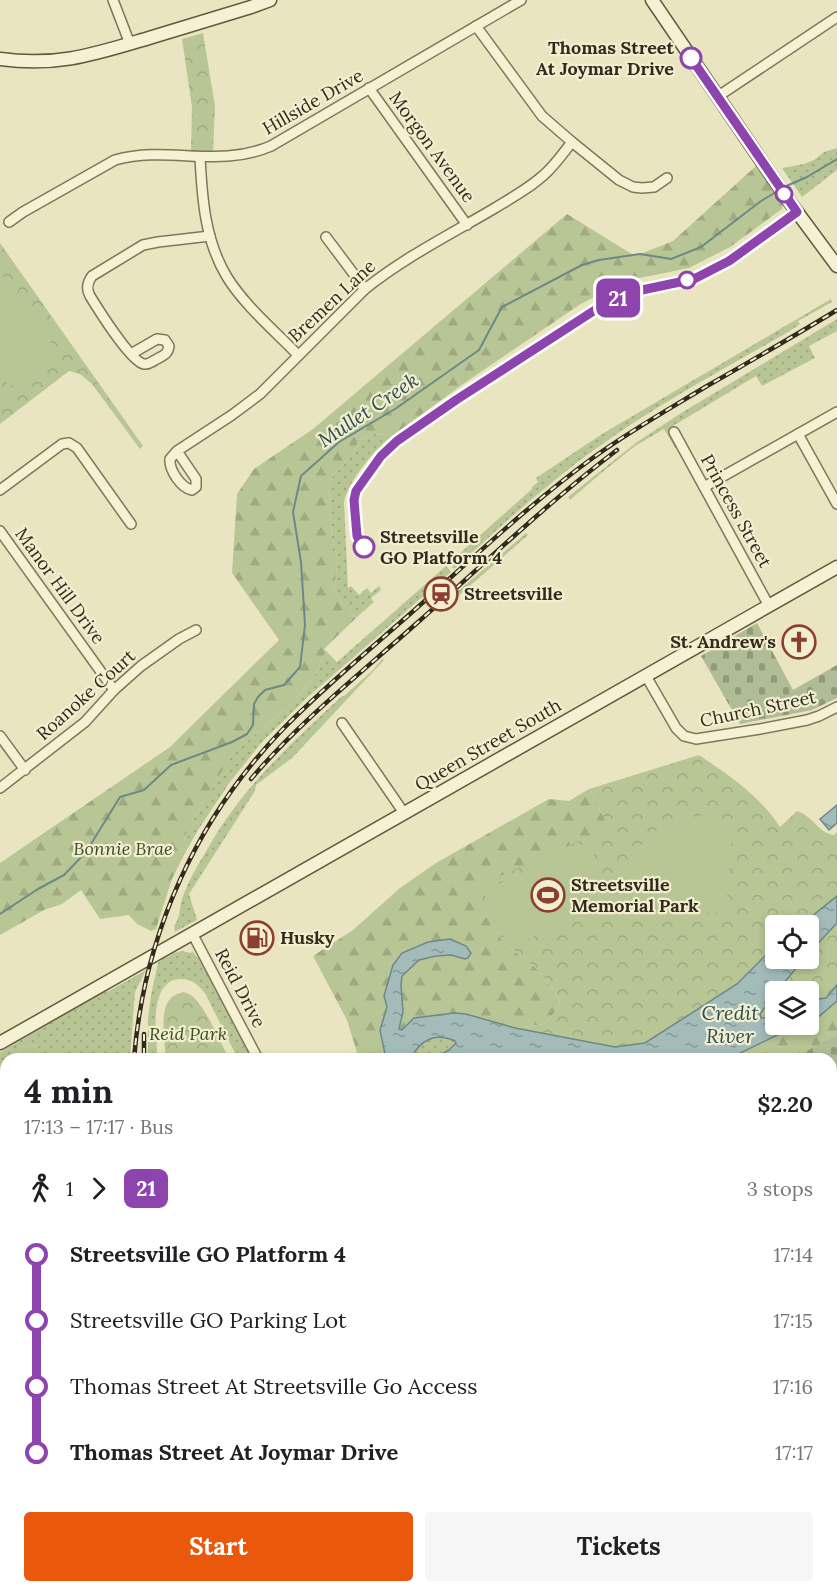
<!DOCTYPE html>
<html lang="en">
<head>
<meta charset="utf-8">
<style>
  :root { --surface:#fff; --page:#f6f6f6; --text:#202124; --muted:#757577; --accent:#ea580c }
  body { margin:0; font-family:Lora,serif; background:var(--page); color:var(--text); height:100vh; display:flex; flex-direction:column; font-size:22px; white-space:nowrap }
  * { box-sizing:border-box; margin:0 }
  p { font-size:20px; color:var(--muted) }
  .icon { flex:none; width:33px; height:33px; fill:none; stroke:currentColor; stroke-width:2; stroke-linecap:round; stroke-linejoin:round }
  .map { position:relative; flex:1; overflow:hidden }
  .side { position:absolute; left:0px; top:1053px; width:837px; height:540px; display:flex; flex-direction:column; background:var(--surface); border-radius:18px 18px 0 0; box-shadow:0 3px 9px #0003 }
  .side>* { flex:none }
  .badge { padding:0 12px; border-radius:9px; font-size:21px; line-height:39px }
  .buttons { position:absolute; left:765px; top:915px; display:grid; gap:12px }
  .buttons a { display:grid; place-items:center; width:54px; height:54px; border-radius:6px; background:var(--surface); box-shadow:0 3px 9px #0003; font-size:30px }
  .map>.badge { position:absolute; translate:-50% -50%; box-shadow:0 0 0 3px #fff }
  .legs { display:flex; align-items:center; gap:9px; height:66px; padding:0 24px; font-size:20px }
  .legs p { margin-inline-start:auto }
  .summary { display:flex; align-items:center; justify-content:space-between; height:102px; padding:0 24px }
  h1 { font-size:33px; font-weight:700; line-height:45px }
  .cta { display:flex; gap:12px; margin-top:auto; padding:12px 24px }
  .cta a { flex:1; height:69px; border-radius:6px; background:var(--accent); color:#fff; font-size:24px; font-weight:700; line-height:69px; text-align:center }
  .cta a+a { background:var(--page); color:var(--text) }
  ul { padding:0 24px; list-style:none }
  li { display:flex; align-items:center; gap:21px; height:66px; font-size:22px }
  li i { display:grid; place-items:center; width:9px; height:100%; margin:0 8px; background:currentColor }
  li i::after { content:''; width:15px; height:15px; margin:-8px; border:4px solid; border-radius:50%; background:var(--surface) }
  li p { margin-inline-start:auto }
  li:first-child i { background:linear-gradient(#0000 50%,currentColor 0) }
  li:last-child i { background:linear-gradient(currentColor 50%,#0000 0) }
  .map>svg:first-child { display:block }
  .grass { fill:url(#grass-dots) }
  .forest { fill:url(#forest-firs) }
  .cemetery { fill:url(#cemetery-stones) }
  .park { fill:url(#park-crowns); fill-rule:evenodd }
  .garden { fill:#b8c696 }
  .water { fill:url(#water-ripples); stroke:#6c8987; stroke-width:1.5 }
  .lines { fill:none; stroke-linecap:round; stroke-linejoin:round }
  .stream { stroke:#6c8987; stroke-width:2 }
  .street-casing { stroke:#82765a; stroke-width:12 }
  .secondary-casing { stroke:#63573e; stroke-width:15 }
  .street { stroke:#f5f1d3; stroke-width:9 }
  .secondary { stroke:#f5f1d3; stroke-width:12 }
  .rail-casing { stroke:#322b1d; stroke-width:4.5 }
  .rail { stroke:#f2eed0; stroke-width:2; stroke-dasharray:7; stroke-linecap:butt }
  .line-1-casing { stroke:#fff; stroke-width:14 }
  .line-1 { stroke:#8e44ad; stroke-width:9 }
  .stop-1-dot { fill:#fff; stroke:#8e44ad; stroke-width:3 }
  .labels { text-anchor:middle; stroke-width:4.5; stroke-linejoin:round; paint-order:stroke }
  .stop-label { font-size:18px; font-weight:bold; fill:#322b1d; stroke:#f2eed0; text-anchor:end }
  .street-label { font-size:18px; fill:#322b1d; stroke:#f2eed0 }
  .poi-label { font-size:18px; font-weight:bold; fill:#322b1d; stroke:#f2eed0; text-anchor:start }
  .park-label { font-size:18px; font-style:italic; fill:#3c4d26; stroke:#f2eed0 }
  .water-label { font-size:20px; font-style:italic; fill:#2e4d51; stroke:#f2eed0 }
</style>
</head>
<body>
<div class="map">
<svg width="837" height="1593" viewBox="0 0 837 1593">
  <defs>
    <pattern id="grass-dots" width="8" height="8" patternUnits="userSpaceOnUse" patternTransform="scale(1.5)"><rect width="8" height="8" fill="#b8c696"/><path d="M2 2h.1M6 6h.1" fill="none" stroke="#9faa81" stroke-width="1.8" stroke-linecap="round"/></pattern>
    <pattern id="forest-firs" width="22" height="20" patternUnits="userSpaceOnUse" patternTransform="scale(1.5)"><rect width="22" height="20" fill="#b8c696"/><path d="M5 1l3.5 6h-7zM16 11l3.5 6h-7z" fill="#9faa81"/></pattern>
    <pattern id="cemetery-stones" width="16" height="16" patternUnits="userSpaceOnUse" patternTransform="scale(1.5)"><rect width="16" height="16" fill="#b0bc95"/><path d="M2 7V4a2 2 0 0 1 4 0v3zM10 15v-3a2 2 0 0 1 4 0v3z" fill="#909979"/></pattern>
    <pattern id="park-crowns" width="20" height="18" patternUnits="userSpaceOnUse" patternTransform="scale(1.5)"><rect width="20" height="18" fill="#b8c696"/><path d="M2 6a3 3 0 1 1 6 0M12 15a3 3 0 1 1 6 0" fill="none" stroke="#9faa81"/></pattern>
    <pattern id="water-ripples" width="26" height="14" patternUnits="userSpaceOnUse" patternTransform="scale(1.5)"><rect width="26" height="14" fill="#a3bcba"/><path d="M2 4q2-2 4 0t4 0M15 11q2-2 4 0t4 0" fill="none" stroke="#859997"/></pattern>
  </defs>
  <rect width="100%" height="100%" fill="#eae5c1"/>
  <g class="grass">
    <path d="M837 148V170L802 197 782 168 804 164 814 160 824 152Z"/>
    <path d="M831 299 832 302 798 321 800 324 790 331C724 369 655 406 594 450 544 486 499 528 454 569L449 563 532 489V487L538 482 536 478 602 434Z"/>
    <path d="M837 319V331L809 346 815 358 762 386 756 376 668 429 676 443 675 448 664 429 635 446 600 474 570 500 568 497 637 442 678 415Z"/>
    <path d="M375 434 392 436C376 448 348 481 344 502L348 588 351 586 359 595 367 588 371 593 379 586 381 590 371 598 374 602 356 618 338 598 334 591 338 559 332 540 329 487 333 475 355 452 358 440Z"/>
    <path d="M526 533 528 535 456 598V593Z"/>
    <path d="M446 566 451 572 308 697 262 742 230 782 198 830 184 855 180 854 188 828 233 753 286 709 312 681 326 651 337 662Z"/>
    <path d="M382 659 384 660 292 758 256 785 255 791 189 894 197 920 175 932 174 926C181 917 179 906 183 896 190 877 201 860 211 843 245 785 292 742 342 696H344L373 670Z"/>
    <path d="M182 951 191 953 192 951 199 959 252 1059H238L206 995C200 986 192 978 179 979 148 982 156 1037 158 1059H148V1018L151 995 158 963 165 957 166 958 174 953Z"/>
    <path d="M146 970 135 992 130 1059H65L64 1057 57 1052 41 1056 37 1045 20 1047 19 1059H6V1067L0 1068V1052L101 993 109 991Z"/>
    <path d="M438 1037H446L455 1041 456 1044C443 1059 429 1059 410 1059 417 1047 424 1039 438 1037Z"/>
    <path d="M6 1117V1290L0 1282V1120Z"/>
    <path d="M6 1558V1587H73L71 1593H0V1565Z"/>
  </g>
  <g class="forest">
    <path d="M756 166 783 205 782 209 730 247 689 268 625 281 579 305 466 382 392 436 375 434 358 440 355 452 333 475 329 487 332 540 338 559 334 591 338 598 356 618 324 649 326 651 312 681 286 709 233 753 188 828 180 854 184 855 172 879 156 929 151 931 137 924 129 915 100 919 81 890 62 904 44 910 0 935V863L170 747 279 640 232 573 237 494 254 469 313 429 567 214 635 256 673 241Z"/>
    <path d="M589 789 609 828 484 905 485 914 503 942 537 969 560 1000 558 1009 544 1024 515 1028 466 1014 415 1018 402 1030 399 1028 403 1012 401 985 402 976 419 960 436 956 451 955 465 959 471 953H402L393 966 384 996 387 1007 380 1030 386 1059H359L347 1020 313 956 353 930 400 888 436 863 549 799 569 801Z"/>
    <path d="M837 1001V1041L804 1059H728L796 1025 808 1024 809 1021 816 1019Z"/>
    <path d="M37 1045 41 1056 57 1052 64 1057 65 1059H19L20 1047Z"/>
    <path d="M6 1067V1117L0 1120V1068Z"/>
    <path d="M831 1142 837 1149V1206L831 1200Z"/>
    <path d="M6 1463V1558L0 1565V1472Z"/>
    <path d="M116 1587H186L187 1593H112Z"/>
  </g>
  <g class="cemetery">
    <path d="M757 623 793 690 837 665V698L812 710 740 724 701 656Z"/>
    <path d="M837 1035V1157L831 1160V1059H792Z"/>
  </g>
  <g class="park">
    <path d="M203 33 215 106 213 152 191 151 192 107 182 39Z"/>
    <path d="M0 243 143 446 140 449 92 384 80 374 69 371 0 424Z"/>
    <path d="M699 755C731 777 757 793 780 827L797 811C812 815 818 833 834 835L837 832V985L826 998 812 1000 810 1006H809L808 992H776L775 1017 761 1018 760 1015 668 1028 645 1043 615 1047 515 1028 544 1024 558 1009 560 1000 537 969 503 942 485 914 481 892 489 881 609 828 589 789ZM776 926H808V958H776Z"/>
    <path d="M183 992C187 993 188 993 192 996 204 1004 222 1045 229 1059H166C165 1044 159 1011 170 999 173 995 178 994 183 992Z"/>
  </g>
  <g class="garden">
    <path d="M0 272 58 352 10 387 0 374Z"/>
    <path d="M705 815 733 821 726 912 627 916C627 902 625 887 629 873 639 832 667 820 705 815Z"/>
    <path d="M588 842 614 899 509 948 483 891Z"/>
  </g>
  <g class="water">
    <path d="M837 805V823L829 830 820 819Z"/>
    <path d="M837 896V923L809 953 808 926 801 925Z"/>
    <path d="M450 939 466 946 471 953 468 958 465 959 451 955 436 956 419 960 402 976 401 985 403 1012 399 1029 402 1030 414 1018 454 1013 466 1014 515 1028 615 1047 645 1043 737 984 775 946 776 958 804 959 777 991 776 992 775 994 760 1014 761 1018 775 1017 776 1024 798 1025 728 1059H433L449 1050 456 1043 455 1041C434 1032 421 1040 410 1059H386L380 1030 387 1007 384 996 393 965 402 953 428 942Z"/>
    <path d="M837 985V1001L816 1019 809 1021V1006L810 1005 812 1000 826 998Z"/>
    <path d="M73 1587H116L112 1593H71Z"/>
  </g>
  <g class="lines">
    <g class="stream">
      <path d="M784 187 807 177 837 159"/>
      <path d="M0 914 38 889 64 875 86 852 120 797 144 790 171 765 232 742 247 734 253 725 254 704 258 697 265 690 284 685 300 667 305 625 301 562 293 512 301 476 339 442 395 409 479 350 502 307 582 265 599 260 640 254 671 259 701 247 761 201 776 192"/>
    </g>
    <g class="street-casing">
      <g id="street">
        <path d="M113 0 130 44"/>
        <path d="M476 26 542 116 572 142 619 180 633 187 642 188 654 187 667 178"/>
        <path d="M369 88 467 225"/>
        <path d="M717 97 837 17"/>
        <path d="M200 157C202 198 205 241 227 277 245 306 274 330 298 355"/>
        <path d="M9 222 23 212 115 160C169 145 217 169 271 146L521 0"/>
        <path d="M326 237 365 289"/>
        <path d="M131 354 157 339 165 340 169 346C168 354 164 355 157 359 153 361 148 365 144 364 131 362 98 309 90 296 86 289 87 283 92 276L143 245 158 242 210 236"/>
        <path d="M674 432 769 606"/>
        <path d="M798 434 837 504"/>
        <path d="M177 451 196 479V487L192 490C181 488 169 470 170 459L177 451 232 415 260 394 365 289C405 257 451 234 495 208 513 197 533 186 548 171 557 162 564 152 572 142"/>
        <path d="M704 487 837 412"/>
        <path d="M0 490 62 444 69 443 77 448 131 524"/>
        <path d="M0 531 114 690"/>
        <path d="M646 676 676 728 684 736 696 739 760 729 807 720 819 716 837 707"/>
        <path d="M342 723 404 813"/>
        <path d="M0 736 25 770"/>
        <path d="M0 788 85 722 114 690 141 666 179 639 196 630"/>
        <path d="M192 933 258 1059"/>
        <path d="M0 1291 6 1300"/>
        <path d="M0 1372 6 1367"/>
        <path d="M831 1379 837 1377"/>
        <path d="M387 1587 395 1593"/>
        <path d="M752 1587 756 1593"/>
        <path d="M286 1593 293 1587"/>
        <path d="M557 1593 564 1587"/>
      </g>
    </g>
    <g class="secondary-casing">
      <g id="secondary">
        <path d="M652 0 786 197 837 266"/>
        <path d="M0 59C58 67 95 54 149 38 183 28 217 17 251 7L270 0"/>
        <path d="M0 1043 837 567"/>
      </g>
    </g>
    <use href="#street" class="street"/>
    <use href="#secondary" class="secondary"/>
    <g class="rail-casing">
      <g id="rail">
        <path d="M251 779C300 721 361 673 417 623 483 565 547 503 617 450"/>
        <path d="M144 1034V1059"/>
        <path d="M134 1059C144 934 196 819 283 729 323 688 368 651 410 614 470 561 529 504 594 457 630 431 669 409 707 386 751 361 794 336 837 310"/>
        <path d="M196 1587 197 1593"/>
      </g>
    </g>
    <use href="#rail" class="rail"/>
  </g>
  <g class="lines">
    <g class="line-1-casing">
      <path id="line-1" d="M364 547 357 536 354 500 356 491 381 456 397 441 456 400 609 301 642 290 694 279 729 261 797 212 691 58"/>
    </g>
    <use href="#line-1" class="line-1"/>
  </g>
  <defs>
    <g id="station-ring" transform="scale(1.725)"><circle r="9.5" fill="#f2eed0" stroke="#8b3f2f" stroke-width="1.5"/><path d="M-3-6H3Q5-6 5-4V2Q5 4 3 4L4.5 6H3L1.5 4h-3L-3 6H-4.5L-3 4Q-5 4-5 2V-4Q-5-6-3-6ZM-3.5-4v3h7v-3ZM-3.5 1v1.5H-2V1ZM2 1v1.5H3.5V1Z" fill="#8b3f2f"/></g>
    <g id="church-ring" transform="scale(1.725)"><circle r="9.5" fill="#f2eed0" stroke="#8b3f2f" stroke-width="1.5"/><path d="M-1.2-6h2.4v3.5h3.3v2.4h-3.3V6h-2.4V-.1h-3.3v-2.4h3.3Z" fill="#8b3f2f"/></g>
    <g id="stadium-ring" transform="scale(1.725)"><circle r="9.5" fill="#f2eed0" stroke="#8b3f2f" stroke-width="1.5"/><path d="M0-5a6.5 5 0 1 0 0 10a6.5 5 0 1 0 0-10ZM-3.5-1.8h7v3.6h-7Z" fill="#8b3f2f"/></g>
    <g id="fuel-ring" transform="scale(1.725)"><circle r="9.5" fill="#f2eed0" stroke="#8b3f2f" stroke-width="1.5"/><path d="M-5.5-6h7V0h2V4h1.3V-2.5L3-4.5l.8-.8L6-3V5H2.5V1h-1V6h-7ZM-4.2-4.7v3.2H.2V-4.7Z" fill="#8b3f2f"/></g>
  </defs>
  <g fill-rule="evenodd">
    <use href="#station-ring" x="441" y="594"/>
    <use href="#church-ring" x="799" y="642"/>
    <use href="#stadium-ring" x="548" y="895"/>
    <use href="#fuel-ring" x="257" y="938"/>
  </g>
  <g class="stop-1-dot">
    <circle cx="691" cy="58" r="10"/>
    <circle cx="784" cy="194" r="8"/>
    <circle cx="687" cy="280" r="8"/>
    <circle cx="364" cy="547" r="10"/>
  </g>
  <g class="labels">
    <g class="stop-label">
      <text x="674" y="54">Thomas Street<tspan x="674" dy="21">At Joymar Drive</tspan></text>
      <text x="380" y="543" text-anchor="start">Streetsville<tspan x="380" dy="21">GO Platform 4</tspan></text>
    </g>
    <g class="street-label">
      <text transform="translate(313 102) rotate(-30)" y="6">Hillside Drive</text>
      <text transform="translate(432 147) rotate(54)" y="6">Morgon Avenue</text>
      <text transform="translate(332 301) rotate(-43)" y="6">Bremen Lane</text>
      <text transform="translate(736 511) rotate(61)" y="6">Princess Street</text>
      <text transform="translate(60 586) rotate(54)" y="6">Manor Hill Drive</text>
      <text transform="translate(86 695) rotate(-42)" y="6">Roanoke Court</text>
      <text transform="translate(758 709) rotate(-12)" y="6">Church Street</text>
      <text transform="translate(488 745) rotate(-30)" y="6">Queen Street South</text>
      <text transform="translate(240 988) rotate(62)" y="6">Reid Drive</text>
    </g>
    <g class="poi-label">
      <text x="464" y="600">Streetsville</text>
      <text x="776" y="648" text-anchor="end">St. Andrew's</text>
      <text x="571" y="891">Streetsville<tspan x="571" dy="21">Memorial Park</tspan></text>
      <text x="280" y="944">Husky</text>
    </g>
    <g class="park-label">
      <text x="123" y="855">Bonnie Brae</text>
      <text x="188" y="1040">Reid Park</text>
    </g>
    <g class="water-label">
      <text transform="translate(368 410) rotate(-34)" y="7">Mullet Creek</text>
      <text x="730" y="1020">Credit<tspan x="730" dy="23">River</tspan></text>
    </g>
  </g>
</svg>
<div class="buttons">
<a><svg class="icon" aria-label="locate" viewBox="0 0 24 24"><circle cx="12" cy="12" r="6"/><path d="M12 2v4M12 18v4M2 12h4M18 12h4"/></svg></a>
<a><svg class="icon" aria-label="layers" viewBox="0 0 24 24"><path d="M12 4l9 5-9 5-9-5zM3 14l9 5 9-5"/></svg></a>
</div>
<b class="badge" style="left:618px;top:298px;background:#8e44ad;color:#fff">21</b>
<section class="side">
<div class="summary"><div><h1>4 min</h1><p>17:13 – 17:17 · Bus</p></div><b>$2.20</b></div>
<div class="legs"><svg class="icon" aria-label="walk" viewBox="0 0 24 24"><circle cx="13" cy="4" r="2"/><path d="M13 8l-2 6 4 7M11 14l-3 7M7 12l3-4h3l4 4"/></svg>1<svg class="icon" aria-label="forward" viewBox="0 0 24 24"><path d="M9 5l7 7-7 7"/></svg><b class="badge" style="background:#8e44ad;color:#fff">21</b><p>3 stops</p></div>
<ul>
<li><i style="color:#8e44ad"></i><b>Streetsville GO Platform 4</b><p>17:14</p></li>
<li><i style="color:#8e44ad"></i><span>Streetsville GO Parking Lot</span><p>17:15</p></li>
<li><i style="color:#8e44ad"></i><span>Thomas Street At Streetsville Go Access</span><p>17:16</p></li>
<li><i style="color:#8e44ad"></i><b>Thomas Street At Joymar Drive</b><p>17:17</p></li>
</ul>
<div class="cta"><a>Start</a><a>Tickets</a></div>
</section>
</div>
</body>
</html>
